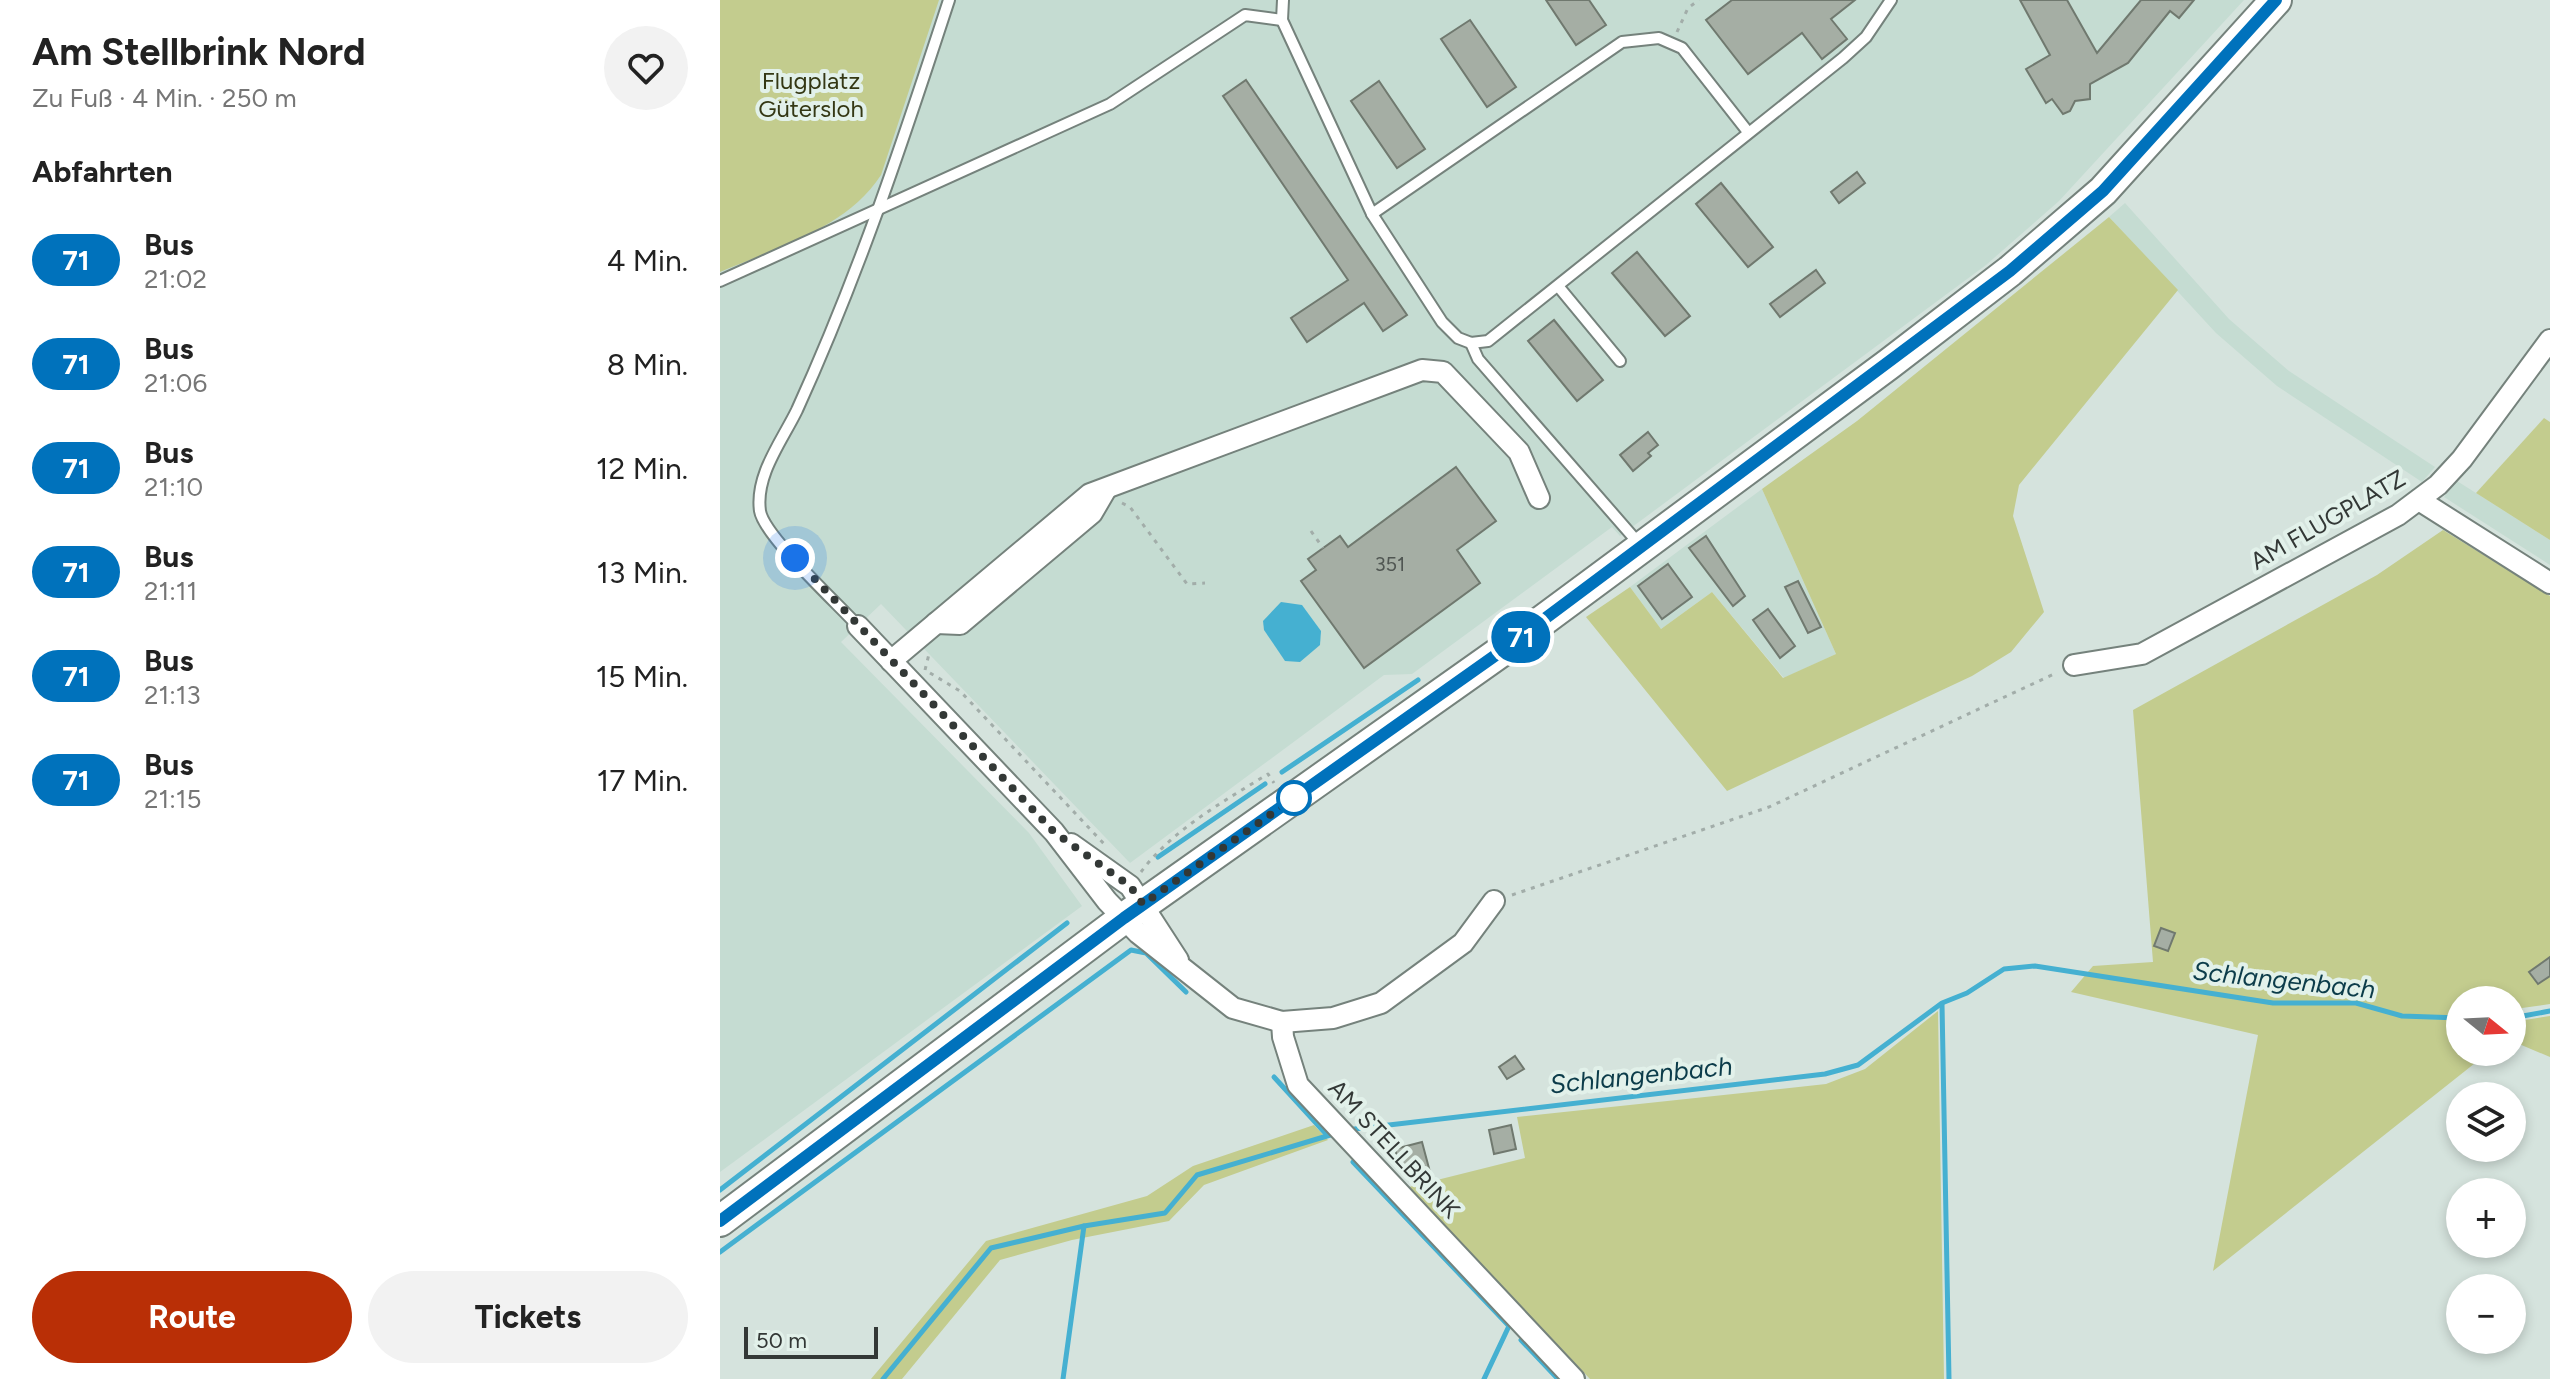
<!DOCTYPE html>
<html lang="de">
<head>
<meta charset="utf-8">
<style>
  :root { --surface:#fff; --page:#f2f2f2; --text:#222; --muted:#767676; --accent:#b92f06 }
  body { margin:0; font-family:Figtree,sans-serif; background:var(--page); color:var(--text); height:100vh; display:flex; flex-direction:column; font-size:30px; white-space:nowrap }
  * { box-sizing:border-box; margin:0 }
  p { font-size:26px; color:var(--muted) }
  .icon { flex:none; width:44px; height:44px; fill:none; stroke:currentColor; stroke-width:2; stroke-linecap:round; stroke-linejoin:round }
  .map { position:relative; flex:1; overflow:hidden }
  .details { display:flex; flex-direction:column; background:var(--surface); width:720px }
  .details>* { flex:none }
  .badge { padding:0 16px; border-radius:26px; font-size:28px; line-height:52px }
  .needle { width:52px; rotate:108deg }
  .controls { position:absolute; left:1726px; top:986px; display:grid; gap:16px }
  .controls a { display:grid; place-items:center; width:80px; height:80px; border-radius:50%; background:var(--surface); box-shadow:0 4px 12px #0003; font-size:40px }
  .scale { position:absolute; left:24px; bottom:20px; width:134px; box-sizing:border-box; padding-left:8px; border:4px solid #333836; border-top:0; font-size:22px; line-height:28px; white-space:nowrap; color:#333836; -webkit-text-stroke:6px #e2f1ea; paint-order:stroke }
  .you { position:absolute; width:40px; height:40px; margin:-20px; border:6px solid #fff; border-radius:50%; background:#1a73e8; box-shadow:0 0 0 12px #1a73e833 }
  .map>.badge { position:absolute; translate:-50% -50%; box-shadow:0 0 0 4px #fff }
  h2 { padding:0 32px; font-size:30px; line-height:72px }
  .round { display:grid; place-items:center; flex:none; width:84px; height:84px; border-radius:42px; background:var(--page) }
  .head { display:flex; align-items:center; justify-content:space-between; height:136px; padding:0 32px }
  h1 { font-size:38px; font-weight:700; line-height:60px }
  .cta { display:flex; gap:16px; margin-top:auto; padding:16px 32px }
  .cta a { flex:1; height:92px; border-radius:48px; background:var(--accent); color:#fff; font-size:32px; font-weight:700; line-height:92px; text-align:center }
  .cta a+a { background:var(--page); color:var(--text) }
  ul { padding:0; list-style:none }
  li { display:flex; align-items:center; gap:24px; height:104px; padding:0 32px }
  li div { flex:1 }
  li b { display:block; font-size:30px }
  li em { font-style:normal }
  li .badge { min-width:88px; font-weight:700; text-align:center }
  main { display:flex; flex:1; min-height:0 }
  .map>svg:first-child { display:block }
  .built { fill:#c5dcd2 }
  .green { fill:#c3cc8e }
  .water { fill:#45b0d1 }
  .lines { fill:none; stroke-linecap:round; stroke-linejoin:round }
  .stream { stroke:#45b0d1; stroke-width:5 }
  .building { fill:#a5aea4; stroke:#70796f; stroke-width:2 }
  .service-casing { stroke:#75827c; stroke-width:14 }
  .minor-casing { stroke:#75827c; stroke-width:24 }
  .primary-casing { stroke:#75827c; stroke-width:34 }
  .path { stroke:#a2ada9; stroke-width:3; stroke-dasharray:4 6; stroke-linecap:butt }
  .service { stroke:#fff; stroke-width:10 }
  .minor { stroke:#fff; stroke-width:20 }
  .primary { stroke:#fff; stroke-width:30 }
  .line-casing { stroke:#fff; stroke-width:18 }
  .line { stroke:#0072bc; stroke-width:12 }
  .walk { stroke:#333836; stroke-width:8; stroke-dasharray:0 14.4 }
  .stop-dot { fill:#fff; stroke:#0072bc; stroke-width:4 }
  .labels { text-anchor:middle; stroke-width:8; stroke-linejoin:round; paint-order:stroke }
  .number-label { font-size:20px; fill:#505652 }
  .park-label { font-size:24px; fill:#343814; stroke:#e2f1ea }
  .street-label { font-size:24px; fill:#333836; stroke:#e2f1ea }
  .water-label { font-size:26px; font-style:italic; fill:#0c3c4a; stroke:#e2f1ea }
</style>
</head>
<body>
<main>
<section class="details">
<div class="head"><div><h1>Am Stellbrink Nord</h1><p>Zu Fuß · 4 Min. · 250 m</p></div><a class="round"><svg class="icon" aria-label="heart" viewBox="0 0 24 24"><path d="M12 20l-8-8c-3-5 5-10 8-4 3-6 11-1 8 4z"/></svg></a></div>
<h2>Abfahrten</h2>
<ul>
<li><span class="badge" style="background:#0072bc;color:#fff">71</span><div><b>Bus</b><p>21:02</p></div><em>4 Min.</em></li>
<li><span class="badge" style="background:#0072bc;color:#fff">71</span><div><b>Bus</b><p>21:06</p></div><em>8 Min.</em></li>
<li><span class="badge" style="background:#0072bc;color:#fff">71</span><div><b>Bus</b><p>21:10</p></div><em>12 Min.</em></li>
<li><span class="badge" style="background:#0072bc;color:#fff">71</span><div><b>Bus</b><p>21:11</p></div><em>13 Min.</em></li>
<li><span class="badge" style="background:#0072bc;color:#fff">71</span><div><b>Bus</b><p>21:13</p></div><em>15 Min.</em></li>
<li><span class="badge" style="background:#0072bc;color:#fff">71</span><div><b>Bus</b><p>21:15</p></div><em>17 Min.</em></li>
</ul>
<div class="cta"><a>Route</a><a>Tickets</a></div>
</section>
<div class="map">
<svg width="1830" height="1379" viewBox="0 0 1830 1379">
  <rect width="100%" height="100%" fill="#d5e3dd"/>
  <g class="built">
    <path d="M0 0H1524L1339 201 1266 265 900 536 892 527 692 674 664 675 410 863 161 604 121 642 309 833 362 906 0 1172Z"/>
    <path d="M1405 203 1509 319 1569 371 1715 467 1702 482 1557 386 1496 333 1389 217Z"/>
    <path d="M1737 481 1830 540V565L1724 497Z"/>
    <path d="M1042 489 1116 654 1064 678 992 592 941 629 910 587Z"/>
  </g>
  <g class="green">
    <path d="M0 0H219L161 175C127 228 56 248 0 272Z"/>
    <path d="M1389 217 1458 290 1299 485 1293 516 1324 612 1291 652 1252 676 1007 791 866 617 910 587 941 629 992 592 1063 678 1116 654 1042 489 1137 421Z"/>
    <path d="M1824 418 1830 422V540L1756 493Z"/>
    <path d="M1723 530 1830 596V1004L1802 1008 1805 1020 1830 1016V1057L1792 1041V1000H1740V1052H1769L1493 1271 1538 1035 1351 992 1373 966 1433 962 1413 710 1657 575Z"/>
    <path d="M1218 1011 1224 1379H870L689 1187 805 1158 797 1117 1106 1084 1145 1069Z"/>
    <path d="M594 1125 608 1140 484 1185 449 1221 352 1240 280 1260 182 1379H151L266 1241 427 1196 473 1166Z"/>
  </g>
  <path class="water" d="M561 602 582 605 601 631 600 645 580 662 565 661 544 630 543 621Z"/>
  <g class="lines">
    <g class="stream">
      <path d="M562 772 698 680"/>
      <path d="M438 857 545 784"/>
      <path d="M1222 1004 1229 1379"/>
      <path d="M1792 1018 1830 1011"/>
      <path d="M554 1077 607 1135"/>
      <path d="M626 1130 1105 1074 1138 1065 1222 1003 1247 993 1284 969 1315 966 1553 1003H1636L1682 1016 1740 1018"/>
      <path d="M633 1162 789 1326 764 1379"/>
      <path d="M0 1190 347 923"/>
      <path d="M0 1252 411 950 426 953 466 992"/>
      <path d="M801 1340 838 1379"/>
      <path d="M163 1379 271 1248 364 1226 445 1213 477 1175 617 1133"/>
      <path d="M343 1379 364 1226"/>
    </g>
  </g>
  <g class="building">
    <path d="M826 0H869L886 25 856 45Z"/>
    <path d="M1012 0H1135L1111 19 1127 39 1102 59 1082 33 1028 74 986 20Z"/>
    <path d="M1300 0H1347L1377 53 1421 0H1474L1459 18 1450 11 1408 63 1370 84V99L1355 101 1350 111 1343 114 1332 99 1326 103 1306 69 1330 55Z"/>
    <path d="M750 20 796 87 767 107 721 39Z"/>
    <path d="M526 80 687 315 663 331 644 303 587 342 571 318 628 280 503 96Z"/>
    <path d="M659 81 705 149 677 168 631 101Z"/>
    <path d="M1137 172 1145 183 1119 203 1111 192Z"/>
    <path d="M1001 183 1053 247 1028 267 976 204Z"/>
    <path d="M917 252 970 316 945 336 892 273Z"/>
    <path d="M1096 270 1105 283 1060 317 1050 304Z"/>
    <path d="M834 320 883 380 857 401 808 341Z"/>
    <path d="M928 432 938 445 928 453 931 456 913 471 900 455Z"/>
    <path d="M736 467 776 521 737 550 760 583 644 668 581 581 596 570 588 559 620 536 628 547Z"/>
    <path d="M986 536 1025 596 1013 606 969 548Z"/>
    <path d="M948 564 972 597 942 619 918 586Z"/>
    <path d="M1078 581 1101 627 1088 633 1065 587Z"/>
    <path d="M1048 609 1075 646 1060 658 1033 620Z"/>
    <path d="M1441 928 1455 933 1448 951 1434 946Z"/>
    <path d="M1830 957V976L1818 984 1809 972Z"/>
    <path d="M795 1056 804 1069 787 1079 779 1067Z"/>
    <path d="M791 1125 796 1149 774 1154 769 1130Z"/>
    <path d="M702 1142 710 1172 694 1176 693 1170 681 1172 675 1149Z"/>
  </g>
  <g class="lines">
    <g class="service-casing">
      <g id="service">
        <path d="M563 0 562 20 652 214 722 322 738 338 751 343 768 341 1123 58 1146 37 1171 0"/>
        <path d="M652 214 902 42 939 38 962 48 1028 132"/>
        <path d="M0 281 390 104 525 15 562 20"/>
        <path d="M838 286 900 361"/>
        <path d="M751 343 758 359 921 546"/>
        <path d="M138 626C118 604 44 536 40 511 35 475 62 441 77 410 139 274 183 141 229 0"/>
      </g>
    </g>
    <g class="minor-casing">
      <g id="minor">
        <path d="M1699 500 1830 583"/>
        <path d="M216 623 240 624 372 513 386 489"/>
        <path d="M138 626 334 832 387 901 418 933 513 1008 562 1022 613 1018 661 1003 743 943 774 901"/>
        <path d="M171 661 370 494 702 370 723 372 799 452 819 498"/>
        <path d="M1354 665 1422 654 1678 515 1718 485 1742 459 1830 340"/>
        <path d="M351 844 410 886 458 960"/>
        <path d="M562 1022 563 1037 578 1085 854 1379"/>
      </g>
    </g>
    <g class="primary-casing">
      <path id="primary" d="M0 1221 404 918 783 650 1169 364 1290 271 1383 191 1556 0"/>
    </g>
    <g class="path">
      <path d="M957 32 968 8 979 0"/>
      <path d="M402 503 410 507 467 584 485 583"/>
      <path d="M591 531 603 548"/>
      <path d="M205 670 209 654"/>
      <path d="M210 673 240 691 386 846"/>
      <path d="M421 872C452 830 504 801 548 774L554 783"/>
      <path d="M792 895 1049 807 1336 673"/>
    </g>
    <use href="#service" class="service"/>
    <use href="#minor" class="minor"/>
    <use href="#primary" class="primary"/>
  </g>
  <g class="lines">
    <g class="line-casing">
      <path id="line" d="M0 1221 404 918 783 650 1290 271 1383 191 1556 0"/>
    </g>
    <use href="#line" class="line"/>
    <path class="walk" d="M75 558 334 832 410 886 423 904 574 798"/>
  </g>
  <circle class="stop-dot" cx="574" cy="798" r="16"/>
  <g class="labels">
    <g class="number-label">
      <text x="670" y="571">351</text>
    </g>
    <g class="park-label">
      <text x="91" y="89">Flugplatz<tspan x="91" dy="28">Gütersloh</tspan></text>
    </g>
    <g class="street-label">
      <text transform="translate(1608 520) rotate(-30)" y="8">AM FLUGPLATZ</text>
      <text transform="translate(674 1149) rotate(47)" y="8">AM STELLBRINK</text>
    </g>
    <g class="water-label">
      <text transform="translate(1564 980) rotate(6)" y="9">Schlangenbach</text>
      <text transform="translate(921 1075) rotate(-6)" y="9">Schlangenbach</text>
    </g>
  </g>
</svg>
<div class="controls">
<a><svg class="needle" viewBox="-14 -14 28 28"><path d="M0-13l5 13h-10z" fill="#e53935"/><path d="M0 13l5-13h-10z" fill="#767676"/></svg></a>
<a><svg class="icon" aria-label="layers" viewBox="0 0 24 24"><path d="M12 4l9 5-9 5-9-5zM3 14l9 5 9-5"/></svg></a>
<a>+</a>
<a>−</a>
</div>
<div class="scale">50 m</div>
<div class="you" style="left:75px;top:558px"></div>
<b class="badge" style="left:801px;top:637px;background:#0072bc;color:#fff">71</b>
</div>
</main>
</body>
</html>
